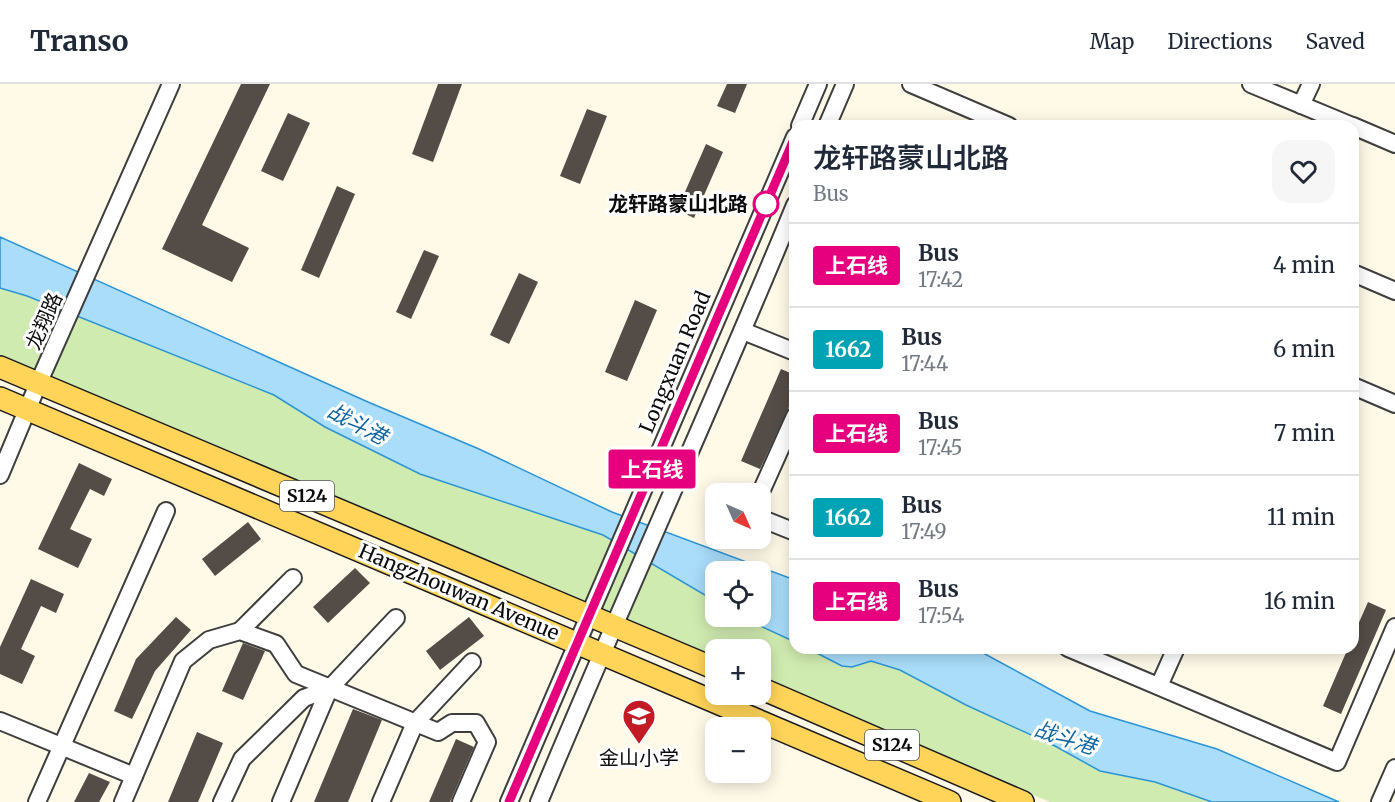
<!DOCTYPE html>
<html lang="en">
<head>
<meta charset="utf-8">
<style>
  :root { --surface:#fff; --page:#f6f6f7; --text:#1f2937; --muted:#747a83; --line:#e0e1e3 }
  body { margin:0; font-family:Merriweather,"Noto Sans SC",serif; background:var(--page); color:var(--text); height:100vh; display:flex; flex-direction:column; font-size:22px; white-space:nowrap }
  * { box-sizing:border-box; margin:0 }
  p { font-size:20px; color:var(--muted) }
  .icon { flex:none; width:33px; height:33px; fill:none; stroke:currentColor; stroke-width:2; stroke-linecap:round; stroke-linejoin:round }
  .map { position:relative; flex:1; overflow:hidden }
  .details { position:absolute; left:789px; top:36px; width:570px; height:534px; display:flex; flex-direction:column; background:var(--surface); border-radius:18px; box-shadow:0 3px 15px #0003 }
  .details>* { flex:none }
  .badge { padding:0 12px; border-radius:4px; font-size:21px; line-height:39px }
  .needle { width:39px; rotate:135deg }
  .controls { position:absolute; left:705px; top:399px; display:grid; gap:12px }
  .controls a { display:grid; place-items:center; width:66px; height:66px; border-radius:12px; background:var(--surface); box-shadow:0 3px 15px #0003; font-size:30px }
  .map>.badge { position:absolute; translate:-50% -50%; box-shadow:0 0 0 3px #fff }
  .round { display:grid; place-items:center; flex:none; width:63px; height:63px; border-radius:18px; background:var(--page) }
  .summary { display:flex; align-items:center; justify-content:space-between; height:102px; padding:0 24px }
  h1 { font-size:28px; font-weight:600; line-height:45px }
  ul { padding:0; list-style:none }
  li { display:flex; align-items:center; gap:18px; height:84px; padding:0 24px; border-top:2px solid var(--line) }
  li div { flex:1 }
  li b { display:block; font-size:22px }
  li em { font-style:normal }
  li .badge { min-width:66px; font-weight:700; text-align:center }
  header { display:flex; align-items:center; gap:36px; box-sizing:border-box; height:84px; padding:0 30px; background:var(--surface); border-bottom:2px solid var(--line) }
  header strong { font-size:28px }
  nav { display:flex; gap:33px; margin-inline-start:auto; font-size:21px }
  .map>svg:first-child { display:block }
  .green { fill:#d0ebb0 }
  .water { fill:#a9ddfa; stroke:#2c94d6; stroke-width:1.5 }
  .building { fill:#544c46 }
  .lines { fill:none; stroke-linecap:round; stroke-linejoin:round }
  .minor-casing { stroke:#3e3e3e; stroke-width:20 }
  .major-casing { stroke:#1c1c1c; stroke-width:24 }
  .minor { stroke:#fff; stroke-width:16 }
  .major { stroke:#ffd458; stroke-width:21 }
  .line-casing { stroke:#fff; stroke-width:14 }
  .line { stroke:#e6007e; stroke-width:9 }
  .stop-dot { fill:#fff; stroke:#e6007e; stroke-width:3 }
  .labels { text-anchor:middle; stroke-width:6; stroke-linejoin:round; paint-order:stroke }
  .shield { fill:#fff; stroke:#545454; stroke-width:1.5 }
  .shield-label { font-size:18px; font-weight:bold; fill:#0b0b0b }
  .stop-label { font-size:20px; font-weight:bold; fill:#0b0b0b; stroke:#fff; text-anchor:end }
  .street-label { font-size:20px; fill:#0b0b0b; stroke:#fff }
  .poi-label { font-size:20px; fill:#0b0b0b; stroke:#fff }
  .water-label { font-size:21px; font-style:italic; fill:#0d64a3; stroke:#fff }
</style>
</head>
<body>
<header>
<strong>Transo</strong>
<nav><a>Map</a><a>Directions</a><a>Saved</a></nav>
</header>
<div class="map">
<svg width="1395" height="718" viewBox="0 0 1395 718">
  <rect width="100%" height="100%" fill="#fffae8"/>
  <path class="green" d="M0 202 277 308 606 447 715 512 716 532 751 533 795 554V564H818L874 574 1223 718H1050L761 597 760 566H716L715 578 0 276Z"/>
  <g class="water">
    <path d="M0 153 368 318 479 365 612 428 795 496V558L741 533 760 532V488H716L715 517 603 451 420 390 325 343 274 311 27 212 0 204Z"/>
    <path d="M807 564H974L1090 627 1217 665 1339 718H1212L1155 698 1100 687 1055 662 966 621 900 586 871 577 852 583 842 582Z"/>
  </g>
  <g class="building">
    <path d="M241 0H270L202 141 249 164 232 198 162 165Z"/>
    <path d="M438 0H462L433 78 412 70Z"/>
    <path d="M727 0H747L735 29 717 22Z"/>
    <path d="M587 25 607 32 580 100 560 92Z"/>
    <path d="M288 29 310 39 283 97 261 87Z"/>
    <path d="M706 60 723 68 694 134 677 126Z"/>
    <path d="M337 102 355 110 319 194 301 186Z"/>
    <path d="M424 166 439 172 411 235 396 228Z"/>
    <path d="M519 189 538 198 509 260 490 251Z"/>
    <path d="M635 216 657 226 627 297 605 288Z"/>
    <path d="M781 285 795 291V310L760 385 741 377Z"/>
    <path d="M79 379 112 395 104 412 90 405 70 445 92 455 78 484 38 465Z"/>
    <path d="M248 438 261 455 215 492 202 475Z"/>
    <path d="M355 484 370 499 328 539 313 523Z"/>
    <path d="M31 495 64 510 56 529 41 522 21 565 35 572 22 600 0 590V563Z"/>
    <path d="M1368 518 1386 526 1341 630 1323 622 1348 564H1353V552Z"/>
    <path d="M176 533 191 546 155 587 132 635 114 627 136 575Z"/>
    <path d="M469 533 484 552 440 586 426 567Z"/>
    <path d="M243 559 265 567 243 616 222 607Z"/>
    <path d="M353 625 382 636 348 718H314Z"/>
    <path d="M197 648 223 659 198 718H168Z"/>
    <path d="M456 655 474 663 450 718H429Z"/>
    <path d="M89 689 110 698 99 718H74Z"/>
  </g>
  <g class="lines">
    <g class="minor-casing">
      <g id="minor">
        <path d="M911 0 1009 42"/>
        <path d="M1251 0 1352 42"/>
        <path d="M1301 21 1311 0"/>
        <path d="M800 42 818 0"/>
        <path d="M827 42 845 0"/>
        <path d="M1353 42 1395 60"/>
        <path d="M1353 189 1395 207"/>
        <path d="M743 247 795 268"/>
        <path d="M1353 302 1395 320"/>
        <path d="M0 391 38 300 171 0"/>
        <path d="M760 410 795 332"/>
        <path d="M760 434 795 448"/>
        <path d="M240 547 293 494"/>
        <path d="M1068 564 1337 678 1395 543"/>
        <path d="M1159 602 1176 564"/>
        <path d="M0 637 134 692"/>
        <path d="M37 718 166 427"/>
        <path d="M123 718 183 577 209 556 240 547 276 560 296 590 438 648 452 639H476L487 658 461 718"/>
        <path d="M222 718 242 675 304 614 329 605"/>
        <path d="M281 718 329 605 396 534"/>
        <path d="M381 718 415 639 472 578"/>
        <path d="M509 718 795 53"/>
        <path d="M539 718C622 518 713 321 795 121"/>
        <path d="M1380 718 1395 684"/>
      </g>
    </g>
    <g class="major-casing">
      <g id="major">
        <path d="M0 283 716 585"/>
        <path d="M0 314 950 718"/>
        <path d="M760 604 1023 718"/>
      </g>
    </g>
    <use href="#minor" class="minor"/>
    <use href="#major" class="major"/>
  </g>
  <g class="lines">
    <g class="line-casing">
      <path id="line" d="M509 718 795 53"/>
    </g>
    <use href="#line" class="line"/>
  </g>
  <defs>
    <g id="school-pin" transform="scale(1.725)"><path d="M0 17L-7.5 6A9.5 9.5 0 1 1 7.5 6Z" fill="#c31b25" stroke="#fff"/><path d="M0-5L7-2L0 1L-7-2ZM-4 1L0 2.5L4 1V4Q0 6-4 4Z" fill="#fff"/></g>
  </defs>
  <g fill-rule="evenodd">
    <use href="#school-pin" x="639" y="632"/>
  </g>
  <circle class="stop-dot" cx="766" cy="120" r="12"/>
  <g class="labels">
    <g class="shield">
      <rect x="280" y="397" width="54" height="30" rx="4.5"/>
      <rect x="865" y="646" width="54" height="30" rx="4.5"/>
    </g>
    <g class="shield-label">
      <text x="307" y="418">S124</text>
      <text x="892" y="667">S124</text>
    </g>
    <g class="stop-label">
      <text x="748" y="127">龙轩路蒙山北路</text>
    </g>
    <g class="street-label">
      <text transform="translate(44 237) rotate(-66)" y="7">龙翔路</text>
      <text transform="translate(675 278) rotate(-67)" y="7">Longxuan Road</text>
      <text transform="translate(459 508) rotate(23)" y="7">Hangzhouwan Avenue</text>
    </g>
    <g class="poi-label">
      <text x="639" y="681">金山小学</text>
    </g>
    <g class="water-label">
      <text transform="translate(357 340) rotate(28)" y="7">战斗港</text>
      <text transform="translate(1065 654) rotate(18)" y="7">战斗港</text>
    </g>
  </g>
</svg>
<div class="controls">
<a><svg class="needle" viewBox="-14 -14 28 28"><path d="M0-13l5 13h-10z" fill="#e53935"/><path d="M0 13l5-13h-10z" fill="#747a83"/></svg></a>
<a><svg class="icon" aria-label="locate" viewBox="0 0 24 24"><circle cx="12" cy="12" r="6"/><path d="M12 2v4M12 18v4M2 12h4M18 12h4"/></svg></a>
<a>+</a>
<a>−</a>
</div>
<b class="badge" style="left:652px;top:385px;background:#e6007e;color:#fff">上石线</b>
<section class="details">
<div class="summary"><div><h1>龙轩路蒙山北路</h1><p>Bus</p></div><a class="round"><svg class="icon" aria-label="heart" viewBox="0 0 24 24"><path d="M12 20l-8-8c-3-5 5-10 8-4 3-6 11-1 8 4z"/></svg></a></div>
<ul>
<li><span class="badge" style="background:#e6007e;color:#fff">上石线</span><div><b>Bus</b><p>17:42</p></div><em>4 min</em></li>
<li><span class="badge" style="background:#00a3b4;color:#fff">1662</span><div><b>Bus</b><p>17:44</p></div><em>6 min</em></li>
<li><span class="badge" style="background:#e6007e;color:#fff">上石线</span><div><b>Bus</b><p>17:45</p></div><em>7 min</em></li>
<li><span class="badge" style="background:#00a3b4;color:#fff">1662</span><div><b>Bus</b><p>17:49</p></div><em>11 min</em></li>
<li><span class="badge" style="background:#e6007e;color:#fff">上石线</span><div><b>Bus</b><p>17:54</p></div><em>16 min</em></li>
</ul>
</section>
</div>
</body>
</html>
